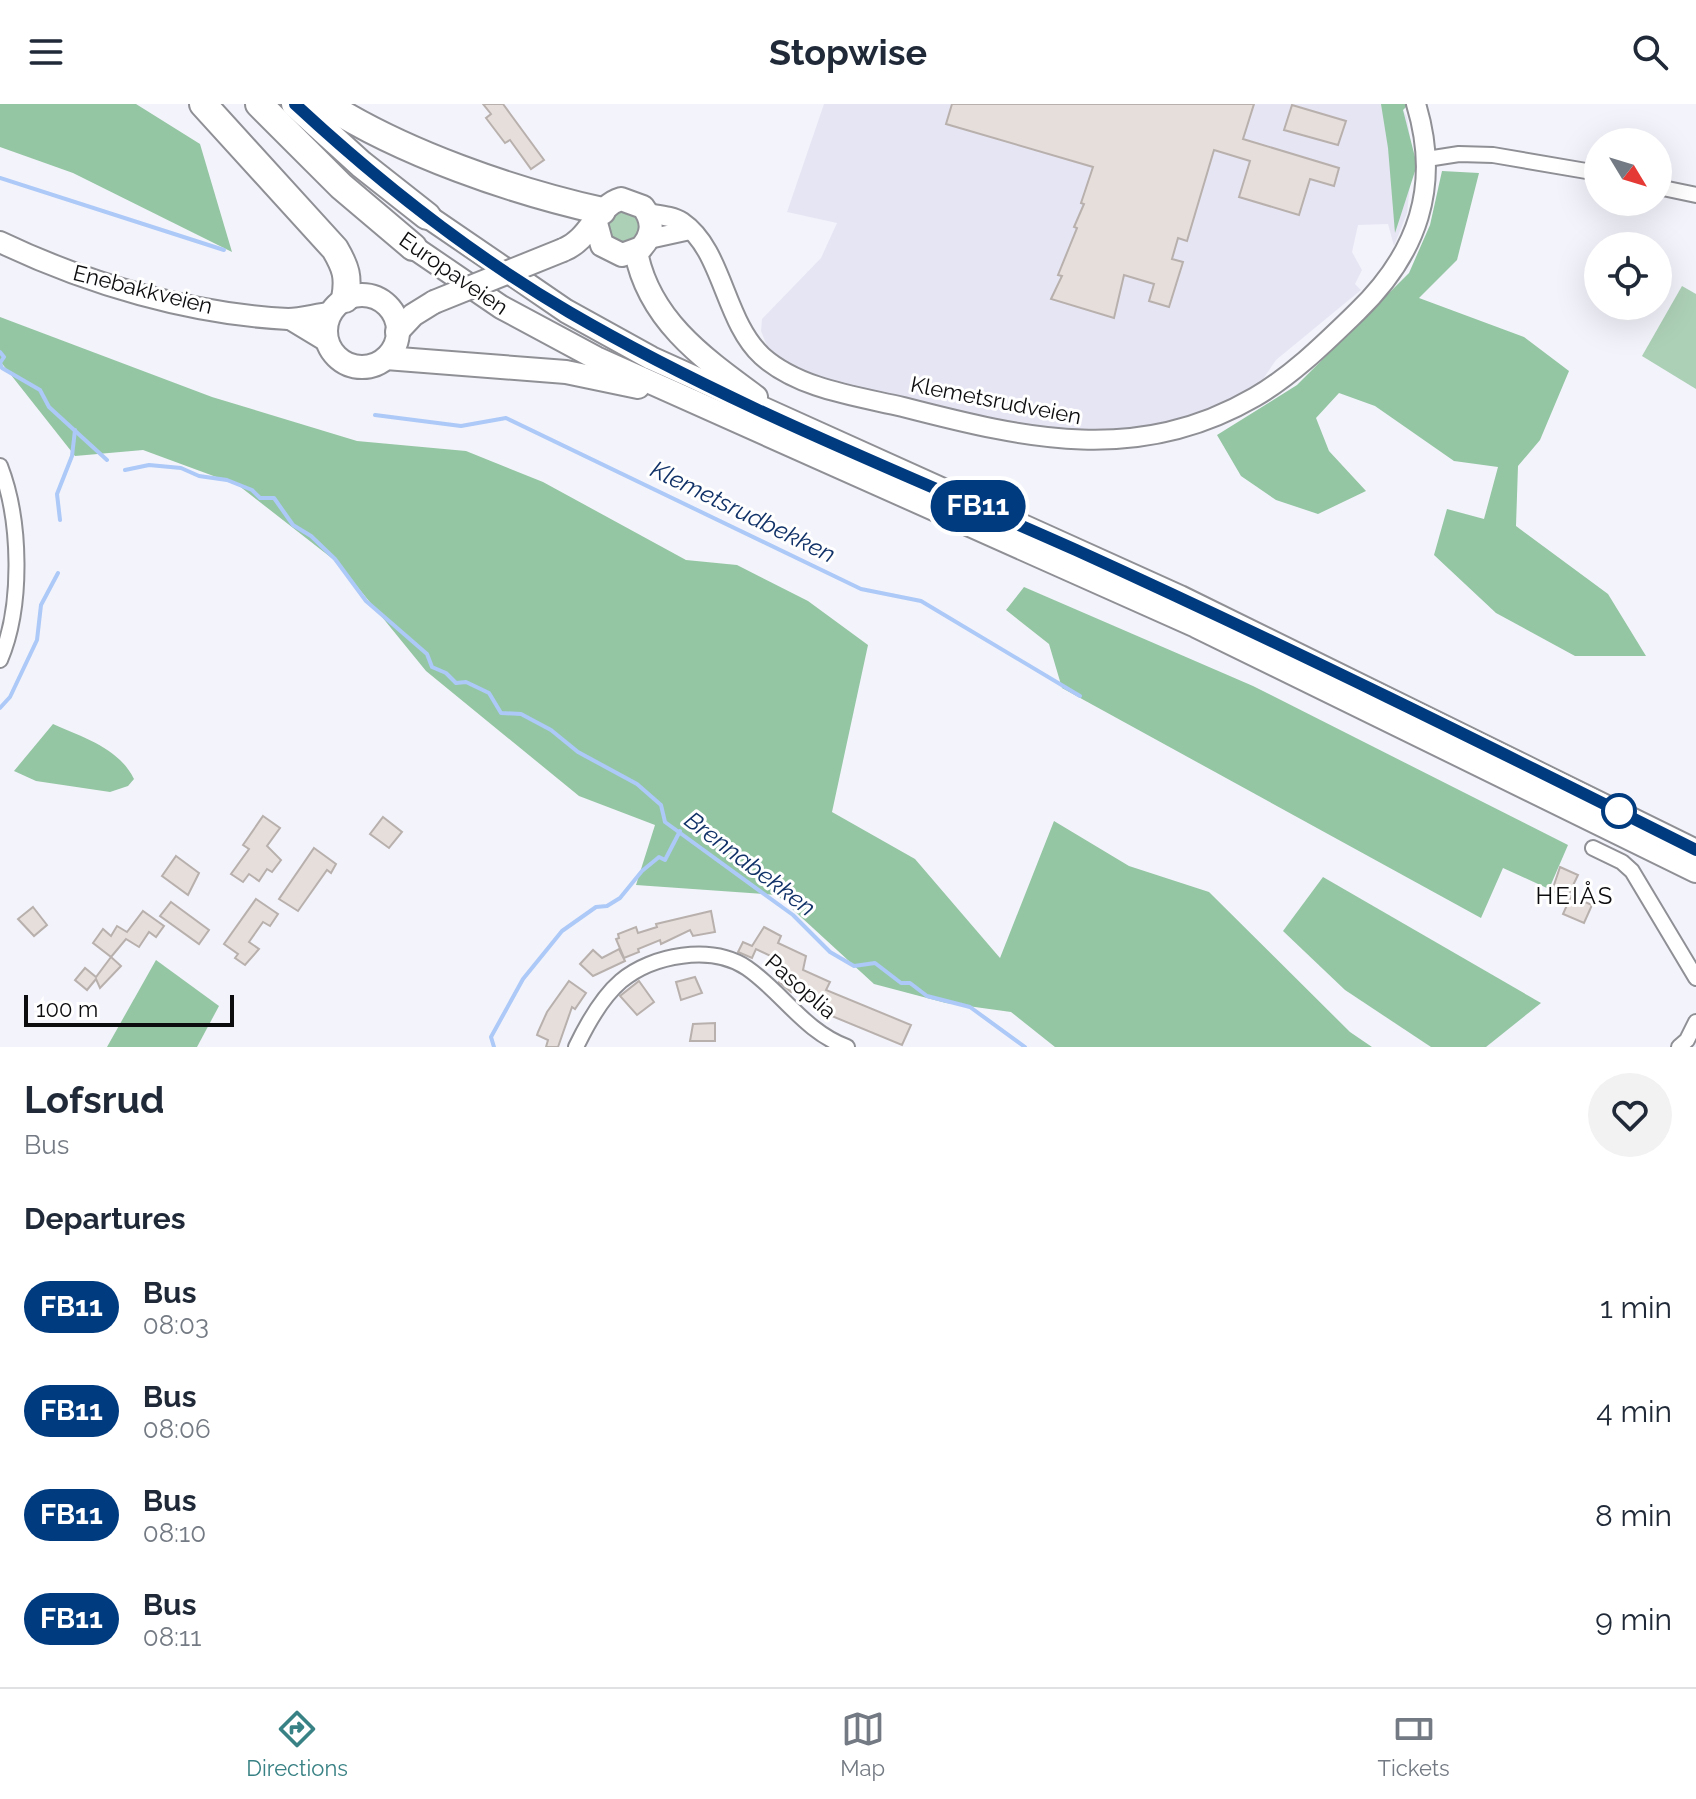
<!DOCTYPE html>
<html lang="en">
<head>
<meta charset="utf-8">
<style>
  :root { --surface:#fff; --page:#f2f2f3; --text:#1f2937; --muted:#747a83; --line:#e0e1e3; --accent:#388184 }
  body { margin:0; font-family:Raleway,sans-serif; background:var(--page); color:var(--text); height:100vh; display:flex; flex-direction:column; font-size:30px; white-space:nowrap }
  * { box-sizing:border-box; margin:0 }
  p { font-size:26px; color:var(--muted) }
  .icon { flex:none; width:44px; height:44px; fill:none; stroke:currentColor; stroke-width:2; stroke-linecap:round; stroke-linejoin:round }
  .map { position:relative; height:943px; overflow:hidden }
  .panel { display:flex; flex-direction:column; background:var(--surface); flex:1 }
  .panel>* { flex:none }
  .badge { padding:0 16px; border-radius:26px; font-size:28px; line-height:52px }
  .needle { width:52px; rotate:128deg }
  .buttons { position:absolute; left:1584px; top:24px; display:grid; gap:16px }
  .buttons a { display:grid; place-items:center; width:88px; height:88px; border-radius:50%; background:var(--surface); box-shadow:0 8px 32px #0002; font-size:40px }
  .scale { position:absolute; left:24px; bottom:20px; width:210px; box-sizing:border-box; padding-left:8px; border:4px solid #0c0c0e; border-top:0; font-size:22px; line-height:28px; white-space:nowrap; color:#0c0c0e; -webkit-text-stroke:6px #fff; paint-order:stroke }
  .map>.badge { position:absolute; translate:-50% -50%; box-shadow:0 0 0 4px #fff }
  h2 { padding:0 24px; font-size:30px; line-height:72px }
  .round { display:grid; place-items:center; flex:none; width:84px; height:84px; border-radius:42px; background:var(--page) }
  .head { display:flex; align-items:center; justify-content:space-between; height:136px; padding:0 24px }
  h1 { font-size:38px; font-weight:700; line-height:60px }
  ul { padding:0; list-style:none }
  li { display:flex; align-items:center; gap:24px; height:104px; padding:0 24px }
  li div { flex:1 }
  li b { display:block; font-size:30px }
  li em { font-style:normal }
  li .badge { min-width:88px; font-weight:700; text-align:center }
  header { display:flex; justify-content:space-between; align-items:center; height:104px; padding:0 24px; background:var(--surface); font-size:36px; font-weight:700 }
  .dock { display:flex; justify-content:space-around; align-items:center; height:112px; border-top:2px solid var(--line); background:var(--surface); font-size:22px; color:var(--muted) }
  .dock a { display:grid; justify-items:center; gap:4px }
  .dock .active { color:var(--accent) }
  .map>svg:first-child { display:block }
  .built { fill:#e6e5f3 }
  .green { fill:#acd0b6 }
  .forest { fill:#94c6a3 }
  .lines { fill:none; stroke-linecap:round; stroke-linejoin:round }
  .stream { stroke:#acc9f7; stroke-width:4 }
  .building { fill:#e6deda; stroke:#b8b0ac; stroke-width:2 }
  .minor-casing { stroke:#8f8f96; stroke-width:18 }
  .tertiary-casing { stroke:#8f8f96; stroke-width:22 }
  .secondary-casing { stroke:#8f8f96; stroke-width:24 }
  .trunk-casing { stroke:#8f8f96; stroke-width:26 }
  .motorway-casing { stroke:#8f8f96; stroke-width:30 }
  .minor { stroke:#fff; stroke-width:14 }
  .tertiary { stroke:#fff; stroke-width:18 }
  .secondary { stroke:#fff; stroke-width:20 }
  .trunk { stroke:#fff; stroke-width:22 }
  .motorway { stroke:#fff; stroke-width:26 }
  .trunk-bridge-casing { stroke:#8f8f96; stroke-width:26; stroke-linecap:butt }
  .trunk-bridge { stroke:#fff; stroke-width:22 }
  .line-casing { stroke:#fff; stroke-width:18 }
  .line { stroke:#003b80; stroke-width:12 }
  .stop-dot { fill:#fff; stroke:#003b80; stroke-width:4 }
  .labels { text-anchor:middle; stroke-width:6; stroke-linejoin:round; paint-order:stroke }
  .street-label { font-size:22px; fill:#0c0c0e; stroke:#fff }
  .water-label { font-size:24px; font-style:italic; fill:#113268; stroke:#fff }
  .neighbourhood-label { font-size:24px; letter-spacing:2px; fill:#0c0c0e; stroke:#fff }
</style>
</head>
<body>
<header><svg class="icon" aria-label="menu" viewBox="0 0 24 24"><path d="M4 6h16M4 12h16M4 18h16"/></svg>Stopwise<svg class="icon" aria-label="search" viewBox="0 0 24 24"><circle cx="10" cy="10" r="6"/><path d="M15 15l6 6"/></svg></header>
<div class="map">
<svg width="1696" height="943" viewBox="0 0 1696 943">
  <rect width="100%" height="100%" fill="#f3f3fb"/>
  <path class="built" d="M824 0H1400L1407 13 1413 53 1407 109 1394 142 1388 120 1358 121 1352 148 1362 166 1355 180 1361 186 1276 256 1259 281 1216 304 1134 326 1085 330 1046 326 835 278 789 260 767 242 761 227 762 215 821 154 837 119 787 108Z"/>
  <g class="green">
    <path d="M619 105 636 107 643 126 630 141 611 135 606 120Z"/>
    <path d="M1682 182 1696 190V285L1642 252Z"/>
  </g>
  <g class="forest">
    <path d="M0 0H136L200 40 232 148 73 69 0 43Z"/>
    <path d="M1381 0H1409L1403 6 1417 61 1395 129 1388 44Z"/>
    <path d="M1442 67 1479 69 1457 156 1419 194 1524 233 1569 267 1540 336 1518 362 1516 422 1608 490 1646 552H1575L1496 509 1434 451 1447 405 1484 415 1498 363 1454 357 1375 302 1339 289 1316 314 1329 347 1366 387 1318 410 1276 396 1241 372 1217 331 1297 281 1409 169 1430 121Z"/>
    <path d="M0 213 212 293 357 337 466 347 543 378 686 456 737 461 808 497 868 541 832 708 915 755 1000 854 1054 717 1129 762 1209 788 1350 928 1372 943H1055L1011 908 946 899 874 880 777 791 636 781 655 721 579 692 426 567 338 459 238 381 143 346 75 352 0 257Z"/>
    <path d="M1024 483 1253 582 1568 741 1549 785 1503 764 1481 814 1062 584 1049 540 1006 506Z"/>
    <path d="M53 620C82 633 119 644 134 675L128 682 110 688 36 677 14 667Z"/>
    <path d="M1323 773 1541 899 1486 943H1431L1345 886 1283 827Z"/>
    <path d="M156 856 219 902 197 943H107Z"/>
  </g>
  <g class="lines">
    <g class="stream">
      <path d="M0 74 224 146"/>
      <path d="M0 248 4 253 0 259 2 264 40 286 49 303 107 356"/>
      <path d="M375 311 461 322 506 314 861 485 921 497 1080 592"/>
      <path d="M125 366 149 361 181 364 199 372 227 376 252 386 260 394H274L293 421 311 432 335 455 366 497 427 550 432 563 446 569 456 579 466 578 489 589 501 609 521 610 551 626 578 648 637 680 661 701 665 718 793 811 830 848 854 862 875 859 901 879H910L927 892 970 903 1025 943"/>
      <path d="M60 416 57 390 72 352 75 326"/>
      <path d="M0 604 10 593 37 536 41 501 58 469"/>
      <path d="M494 943 491 933 523 875 562 827 596 803 607 802 620 794 642 767 659 753 665 756 680 727"/>
    </g>
  </g>
  <g class="building">
    <path d="M483 0H503L544 56 531 65 510 36 505 39 486 14 491 10Z"/>
    <path d="M952 0H1254L1243 35 1339 64 1334 82 1310 75 1299 111 1239 93 1250 57 1214 46 1187 137 1178 134 1172 155 1183 158 1169 203 1149 197 1154 180 1124 171 1114 214 1051 195 1062 172 1058 171 1077 124 1074 123 1084 100 1081 99 1093 63 946 20Z"/>
    <path d="M1292 1 1346 17 1338 41 1284 26Z"/>
    <path d="M263 712 280 724 267 742 281 756 272 768 267 765 259 777 249 770 243 778 231 770 249 745 243 741Z"/>
    <path d="M383 713 402 728 389 744 370 730Z"/>
    <path d="M314 744 336 760 331 769 327 766 298 807 279 795Z"/>
    <path d="M176 752 199 769 188 791 162 772Z"/>
    <path d="M1560 763 1578 771 1567 794 1552 787Z"/>
    <path d="M1571 792 1592 801 1584 819 1563 810Z"/>
    <path d="M256 795 278 810 270 822 263 818 249 838 259 845 245 861 235 854 238 850 224 840Z"/>
    <path d="M171 798 209 826 199 840 160 812Z"/>
    <path d="M33 803 47 821 34 832 18 815Z"/>
    <path d="M143 807 164 822 156 833 149 828 139 843 126 835 111 853 121 862 100 884 96 875 87 886 75 876 85 864 96 873 111 853 93 839 103 825 111 832 117 822 127 828Z"/>
    <path d="M711 807 715 828 693 832 690 826 661 840 660 836 638 845 639 848 624 854 616 835 619 834 618 830 636 823 638 829 657 823 656 820Z"/>
    <path d="M764 823 781 832 778 839 806 852 803 866 830 878 826 886 911 921 902 941 827 910 828 901 793 885 791 888 779 878 788 867 774 861 777 855 756 845 752 854 738 848 743 838 752 842Z"/>
    <path d="M619 845 625 857 593 872 580 860 593 846 602 854Z"/>
    <path d="M695 873 702 889 681 896 676 878Z"/>
    <path d="M569 877 586 889 575 905 572 903 558 943H546L548 936 537 931 538 928 547 908Z"/>
    <path d="M639 877 654 898 637 911 620 892Z"/>
    <path d="M715 919V937H690L693 920Z"/>
  </g>
  <g class="lines">
    <g class="minor-casing">
      <g id="minor">
        <path d="M1427 55 1459 50 1493 51 1598 69"/>
        <path d="M1658 83 1696 91"/>
        <path d="M0 362C21 416 23 502 0 556"/>
        <path d="M1593 744 1622 758 1632 767 1696 874"/>
        <path d="M576 943C587 920 601 894 621 877 652 851 711 840 747 864 782 888 805 928 847 943"/>
        <path d="M1679 943 1687 936 1696 918"/>
      </g>
    </g>
    <g class="tertiary-casing">
      <g id="tertiary">
        <path d="M647 109C659 111 673 112 682 118 723 146 724 217 762 252 799 285 856 292 903 303 1027 335 1138 361 1255 293 1293 271 1326 238 1357 208 1418 149 1441 82 1416 0"/>
        <path d="M649 135 690 126"/>
      </g>
    </g>
    <g class="secondary-casing">
      <g id="secondary">
        <path d="M0 138C88 180 190 210 288 215 302 215 317 210 330 209"/>
        <path d="M290 215 328 238"/>
      </g>
    </g>
    <g class="trunk-casing">
      <g id="trunk">
        <path d="M427 112 566 207 651 254 1180 493 1696 747"/>
        <path d="M413 143 501 203 596 254 1196 522 1696 767"/>
        <path d="M563 146C591 135 596 102 621 95L643 103C654 117 653 131 641 144L622 151 602 141 596 119"/>
        <path d="M636 148C649 216 703 254 756 293"/>
        <circle cx="362" cy="227" r="36"/>
        <path d="M397 228 413 211 434 198"/>
        <path d="M386 254 566 268 638 283"/>
      </g>
    </g>
    <g class="motorway-casing">
      <g id="motorway">
        <path d="M203 0 335 145C346 164 349 173 345 195"/>
        <path d="M259 0 341 82 413 143"/>
        <path d="M295 0 361 60 427 112"/>
        <path d="M326 0C403 49 512 87 602 107"/>
      </g>
    </g>
    <use href="#minor" class="minor"/>
    <use href="#tertiary" class="tertiary"/>
    <use href="#secondary" class="secondary"/>
    <use href="#trunk" class="trunk"/>
    <use href="#motorway" class="motorway"/>
    <g class="trunk-bridge-casing">
      <path id="trunk-bridge" d="M434 198 563 146"/>
    </g>
    <use href="#trunk-bridge" class="trunk-bridge"/>
  </g>
  <g class="lines">
    <g class="line-casing">
      <path id="line" d="M295 0C379 78 470 150 569 208 730 302 906 370 1076 446 1285 541 1491 643 1696 746"/>
    </g>
    <use href="#line" class="line"/>
  </g>
  <circle class="stop-dot" cx="1619" cy="707" r="16"/>
  <g class="labels">
    <g class="street-label">
      <text transform="translate(454 169) rotate(35)" y="8">Europaveien</text>
      <text transform="translate(143 185) rotate(14)" y="8">Enebakkveien</text>
      <text transform="translate(996 296) rotate(11)" y="8">Klemetsrudveien</text>
      <text transform="translate(801 882) rotate(41)" y="8">Pasoplia</text>
    </g>
    <g class="water-label">
      <text transform="translate(743 408) rotate(26)" y="8">Klemetsrudbekken</text>
      <text transform="translate(750 760) rotate(37)" y="8">Brennabekken</text>
    </g>
    <g class="neighbourhood-label">
      <text x="1575" y="800">HEIÅS</text>
    </g>
  </g>
</svg>
<div class="buttons">
<a><svg class="needle" viewBox="-14 -14 28 28"><path d="M0-13l5 13h-10z" fill="#e53935"/><path d="M0 13l5-13h-10z" fill="#747a83"/></svg></a>
<a><svg class="icon" aria-label="locate" viewBox="0 0 24 24"><circle cx="12" cy="12" r="6"/><path d="M12 2v4M12 18v4M2 12h4M18 12h4"/></svg></a>
</div>
<div class="scale">100 m</div>
<b class="badge" style="left:978px;top:402px;background:#003b80;color:#fff">FB11</b>
</div>
<section class="panel">
<div class="head"><div><h1>Lofsrud</h1><p>Bus</p></div><a class="round"><svg class="icon" aria-label="heart" viewBox="0 0 24 24"><path d="M12 20l-8-8c-3-5 5-10 8-4 3-6 11-1 8 4z"/></svg></a></div>
<h2>Departures</h2>
<ul>
<li><span class="badge" style="background:#003b80;color:#fff">FB11</span><div><b>Bus</b><p>08:03</p></div><em>1 min</em></li>
<li><span class="badge" style="background:#003b80;color:#fff">FB11</span><div><b>Bus</b><p>08:06</p></div><em>4 min</em></li>
<li><span class="badge" style="background:#003b80;color:#fff">FB11</span><div><b>Bus</b><p>08:10</p></div><em>8 min</em></li>
<li><span class="badge" style="background:#003b80;color:#fff">FB11</span><div><b>Bus</b><p>08:11</p></div><em>9 min</em></li>
</ul>
</section>
<nav class="dock">
<a class="active"><svg class="icon" aria-label="directions" viewBox="0 0 24 24"><path d="M12 3l9 9-9 9-9-9zM9 14v-3h6M13 9l2 2-2 2"/></svg>Directions</a>
<a><svg class="icon" aria-label="map" viewBox="0 0 24 24"><path d="M3 6l6-2 6 2 6-2v14l-6 2-6-2-6 2zM9 4v14M15 6v14"/></svg>Map</a>
<a><svg class="icon" aria-label="tickets" viewBox="0 0 24 24"><path d="M3 7h18v10H3zM15 7v10"/></svg>Tickets</a>
</nav>
</body>
</html>
